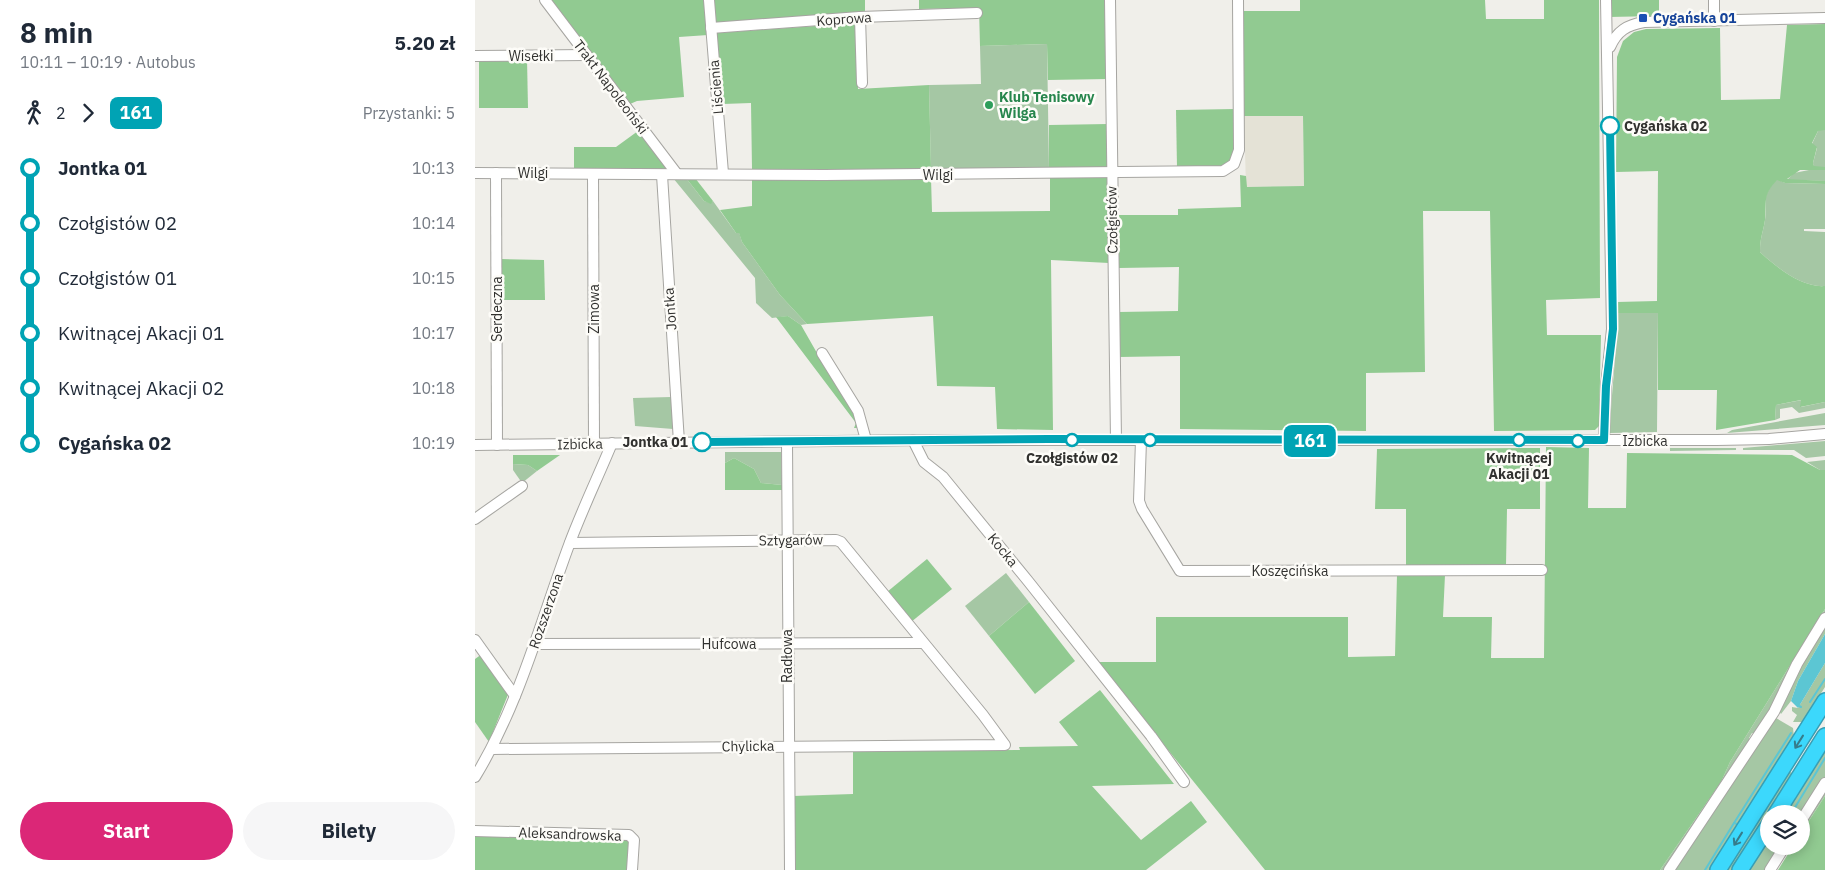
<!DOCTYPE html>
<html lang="pl">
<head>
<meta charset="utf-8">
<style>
  :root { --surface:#fff; --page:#f6f6f7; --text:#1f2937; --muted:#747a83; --accent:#db2777 }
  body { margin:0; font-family:"IBM Plex Sans",sans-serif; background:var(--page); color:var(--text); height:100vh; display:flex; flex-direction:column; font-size:19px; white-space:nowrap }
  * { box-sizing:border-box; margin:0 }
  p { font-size:16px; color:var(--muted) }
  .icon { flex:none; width:28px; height:28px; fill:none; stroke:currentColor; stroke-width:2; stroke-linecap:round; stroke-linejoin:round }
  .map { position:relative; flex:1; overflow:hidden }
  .details { display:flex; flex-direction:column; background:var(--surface); width:475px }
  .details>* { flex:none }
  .badge { padding:0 10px; border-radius:8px; font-size:18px; line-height:32px }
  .buttons { position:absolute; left:1285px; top:805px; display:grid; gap:10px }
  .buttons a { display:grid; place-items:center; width:50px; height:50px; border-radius:50%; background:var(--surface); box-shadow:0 2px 12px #0003; font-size:25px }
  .map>.badge { position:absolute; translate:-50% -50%; box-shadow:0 0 0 2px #fff }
  .legs { display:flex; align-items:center; gap:8px; height:55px; padding:0 20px; font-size:16px }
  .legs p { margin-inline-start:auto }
  .head { display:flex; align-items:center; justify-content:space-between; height:85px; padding:0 20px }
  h1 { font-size:28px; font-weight:800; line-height:38px }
  .action { display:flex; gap:10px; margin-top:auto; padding:10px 20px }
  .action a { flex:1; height:58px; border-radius:30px; background:var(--accent); color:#fff; font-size:20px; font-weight:800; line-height:58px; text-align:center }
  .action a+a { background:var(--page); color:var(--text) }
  ul { padding:0 20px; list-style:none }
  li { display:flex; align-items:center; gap:18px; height:55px; font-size:19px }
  li i { display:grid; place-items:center; width:8px; height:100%; margin:0 6px; background:currentColor }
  li i::after { content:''; width:12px; height:12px; margin:-6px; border:4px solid; border-radius:50%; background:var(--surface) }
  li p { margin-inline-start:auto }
  li:first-child i { background:linear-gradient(#0000 50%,currentColor 0) }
  li:last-child i { background:linear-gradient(currentColor 50%,#0000 0) }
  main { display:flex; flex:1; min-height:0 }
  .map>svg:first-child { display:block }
  .built { fill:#e4e2d6 }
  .green { fill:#a5c7a4 }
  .forest { fill:#91ca91 }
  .water { fill:#5cc6d3 }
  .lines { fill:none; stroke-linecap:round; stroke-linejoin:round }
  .stream { stroke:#5cc6d3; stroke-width:2 }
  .minor-casing { stroke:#a6a5a1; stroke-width:12 }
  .highway-casing { stroke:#389eb4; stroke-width:18 }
  .minor { stroke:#fff; stroke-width:10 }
  .highway { stroke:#3cd8fc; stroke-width:15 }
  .oneway { stroke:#367c8b }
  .line-1-casing { stroke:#fff; stroke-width:11 }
  .line-1 { stroke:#00a3b4; stroke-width:8 }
  .transit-dot { fill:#1a4fb4; stroke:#fdfcf8; stroke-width:2 }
  .leisure-dot { fill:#2e9e5b; stroke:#fdfcf8; stroke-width:2 }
  .stop-1-dot { fill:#fff; stroke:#00a3b4; stroke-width:2.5 }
  .labels { text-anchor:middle; stroke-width:5; stroke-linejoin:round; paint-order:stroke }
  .transit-label { font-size:14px; font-weight:bold; fill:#164399; stroke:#fdfcf8; text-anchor:start }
  .street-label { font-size:14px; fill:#31312f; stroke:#fdfcf8 }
  .leisure-label { font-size:14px; font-weight:bold; fill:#27864d; stroke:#fdfcf8; text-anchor:start }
  .stop-label { font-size:14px; font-weight:bold; fill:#31312f; stroke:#fdfcf8 }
</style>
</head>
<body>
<main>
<section class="details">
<div class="head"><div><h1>8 min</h1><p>10:11 – 10:19 · Autobus</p></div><b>5.20 zł</b></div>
<div class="legs"><svg class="icon" aria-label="walk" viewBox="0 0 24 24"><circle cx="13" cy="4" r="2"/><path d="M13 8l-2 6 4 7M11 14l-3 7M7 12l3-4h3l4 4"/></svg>2<svg class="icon" aria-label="forward" viewBox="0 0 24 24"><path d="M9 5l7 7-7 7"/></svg><b class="badge" style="background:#00a3b4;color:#fff">161</b><p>Przystanki: 5</p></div>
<ul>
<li><i style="color:#00a3b4"></i><b>Jontka 01</b><p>10:13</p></li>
<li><i style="color:#00a3b4"></i><span>Czołgistów 02</span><p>10:14</p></li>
<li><i style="color:#00a3b4"></i><span>Czołgistów 01</span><p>10:15</p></li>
<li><i style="color:#00a3b4"></i><span>Kwitnącej Akacji 01</span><p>10:17</p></li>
<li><i style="color:#00a3b4"></i><span>Kwitnącej Akacji 02</span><p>10:18</p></li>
<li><i style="color:#00a3b4"></i><b>Cygańska 02</b><p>10:19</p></li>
</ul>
<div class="action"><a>Start</a><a>Bilety</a></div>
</section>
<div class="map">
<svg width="1350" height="870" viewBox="0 0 1350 870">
  <rect width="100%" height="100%" fill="#f0efea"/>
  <path class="built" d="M769 116H828L829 186 771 187Z"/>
  <g class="green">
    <path d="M572 44 574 169H456L454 85 506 84 505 46Z"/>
    <path d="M1346 129 1350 130V167H1339L1338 163 1342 148 1337 144 1343 131Z"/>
    <path d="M1339 169 1350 170V181L1312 180 1319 173Z"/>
    <path d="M198 178H211L229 201 236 203 238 201 261 233 264 232 267 242 305 295 332 324 326 325 313 316 297 318 281 303 280 278Z"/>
    <path d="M1302 179 1310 183 1350 184V229H1329V231L1350 232V286C1327 288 1301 267 1285 252 1285 237 1288 233 1290 220 1293 200 1285 197 1302 179Z"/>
    <path d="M1183 312 1182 432 1135 433C1136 392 1142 353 1142 313Z"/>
    <path d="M196 397 198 429 160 426 158 398Z"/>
    <path d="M1327 400 1326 407 1350 402V408L1324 413 1317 407 1305 409V418L1300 420 1301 405Z"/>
    <path d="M1350 413V425L1252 433 1257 430Z"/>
    <path d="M1350 441V456L1331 458 1319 450H1268V448Z"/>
    <path d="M1195 448H1261V450L1195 451Z"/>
    <path d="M250 452H306L307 485 286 483 279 469 259 458 250 463Z"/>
    <path d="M1350 460V470H1345L1332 462Z"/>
    <path d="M38 464 53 465 62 471 47 483 38 470Z"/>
    <path d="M531 573 554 602 514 636 490 606Z"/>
    <path d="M1350 609V615L1280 734 1277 733 1274 738 1277 742 1190 870H1185L1246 782 1255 762Z"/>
    <path d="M1350 625V634L1323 681 1316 701 1306 714 1304 711 1330 656Z"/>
    <path d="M1350 663V687L1328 722H1318L1322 715 1317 711V707L1323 708Z"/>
    <path d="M1301 718 1318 728 1319 737 1235 870H1197L1297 719Z"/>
    <path d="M1350 748V779L1326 814H1309Z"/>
    <path d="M1314 771 1318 774 1257 870H1251Z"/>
    <path d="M1350 788V796L1326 833V825Z"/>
    <path d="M1294 838V846H1307L1292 870H1274Z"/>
  </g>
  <g class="forest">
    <path d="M74 0H229L233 35 204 37 209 97 162 101 155 104Z"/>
    <path d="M239 0H390V13L241 24Z"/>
    <path d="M444 0H631L633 79 573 80 572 44 505 46 504 8 444 9Z"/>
    <path d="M825 0H1010L1011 19H1069V0H1124L1125 298 1071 300 1072 335H1126L1124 426 1120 430 1019 431 1015 211H948L950 372 891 373V431L705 429V356L644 357V312L703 311 704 267 644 268 643 215H703V209L766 207 765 175 771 176 772 187 829 186 828 116H769L768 11H825Z"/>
    <path d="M1133 0H1184V16L1133 17Z"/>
    <path d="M382 23 383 89 454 85 456 169H277L276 103 248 104 241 33Z"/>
    <path d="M1350 24V130L1343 131 1337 143 1342 147 1338 163 1339 166 1350 167V170H1325L1312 179 1350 181V184L1310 183 1302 180C1287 196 1292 201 1290 220 1288 233 1285 237 1285 252 1301 267 1327 288 1350 286V402L1325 407 1326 400 1301 405 1300 420 1241 430 1242 390H1183V313H1142V302L1182 301 1183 171 1141 172 1142 57 1148 41 1159 32 1171 29 1245 28 1246 100 1305 99 1312 25Z"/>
    <path d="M4 59H52L53 108H4Z"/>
    <path d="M760 109 759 159 745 167 702 168 701 110Z"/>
    <path d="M633 124 634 169H574V125Z"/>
    <path d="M163 131 192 169H99V147H141Z"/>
    <path d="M211 178H220L238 201 236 204 229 201Z"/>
    <path d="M277 178H456L457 212 575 211V178H632L634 263 576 260 578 430 522 429 520 387 462 386 458 316 332 324 305 295 267 242 264 233H261L245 210 277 206Z"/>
    <path d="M26 259 69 260 70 300H26Z"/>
    <path d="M313 316 326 325 346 360 360 377 387 428H379L381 423 301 317Z"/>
    <path d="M1071 447 1114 448 1113 508H1151L1152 453 1317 455 1345 470H1350V609L1255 762 1246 782 1185 870H790L622 662H681V617H873V657L920 656 922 575H970L968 617H1017L1016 658H1069Z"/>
    <path d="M1065 448V509H1032L1031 565 931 566V509H900L902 449Z"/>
    <path d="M38 455H85L62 471 53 465 38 464Z"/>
    <path d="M259 458 279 469 286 483 307 485V490H250V463Z"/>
    <path d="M452 559 477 589 436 622 412 592Z"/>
    <path d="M554 602 600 661 560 694 514 636Z"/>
    <path d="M7 654 34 692 14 742 0 722V659Z"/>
    <path d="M625 690 699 784 617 786 666 840 716 801 732 822 671 870H319L318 796 378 794V751L545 750 544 747 603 746 584 722Z"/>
    <path d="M1350 796V870H1303L1318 846H1326V833Z"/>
    <path d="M0 834 155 839 154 870H0Z"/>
  </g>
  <path class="water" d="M1350 634V663L1323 708 1316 701 1323 681Z"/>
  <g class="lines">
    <g class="stream">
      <path d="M1335 702 1350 679"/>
      <path d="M1324 706 1326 707"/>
      <path d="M1316 814 1350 758"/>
      <path d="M1259 823 1316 733"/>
      <path d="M1293 844 1294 845"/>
      <path d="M1230 870 1259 823 1262 824"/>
    </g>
    <g class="minor-casing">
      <g id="minor">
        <path d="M70 0 202 174"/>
        <path d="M234 0 248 173"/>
        <path d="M635 0 641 440"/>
        <path d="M385 17 387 83"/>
        <path d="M1239 21V0"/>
        <path d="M236 28 385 17 502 13"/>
        <path d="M1135 47C1142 31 1152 25 1169 22L1350 18"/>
        <path d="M0 56 111 55"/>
        <path d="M0 173 350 175 748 171 759 164 764 150 763 0"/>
        <path d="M21 173 22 445"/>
        <path d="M118 174 119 444"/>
        <path d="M187 175 204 442"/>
        <path d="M347 353 383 411 391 440"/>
        <path d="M438 440 449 462 468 477 553 581 676 736 709 782"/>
        <path d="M666 440 664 501 667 509 705 571 1067 570"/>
        <path d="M1129 440 1131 386 1137 329 1131 0"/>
        <path d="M312 442 315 870"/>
        <path d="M0 445 457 440H1242L1294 439 1350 434"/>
        <path d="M0 519 47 486"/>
        <path d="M0 640 40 696"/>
        <path d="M59 644 448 643"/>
        <path d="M17 749 530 745 508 715 366 542 361 540 95 543"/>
        <path d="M0 777C44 705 65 623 94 545 107 510 123 477 137 443"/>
        <path d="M1326 821 1350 783"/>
        <path d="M0 831 154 835 159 840 157 870"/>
        <path d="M1194 870 1299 712 1322 664 1350 618"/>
        <path d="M1295 870 1310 846"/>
      </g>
    </g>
    <g class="highway-casing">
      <g id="highway">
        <path d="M1301 814 1350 736"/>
        <path d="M1243 870 1350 701"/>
        <path d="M1265 870 1294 825"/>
      </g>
    </g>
    <use href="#minor" class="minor"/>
    <use href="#highway" class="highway"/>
  </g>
  <defs><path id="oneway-shaft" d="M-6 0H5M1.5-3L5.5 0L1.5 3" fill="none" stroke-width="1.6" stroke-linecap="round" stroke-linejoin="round" transform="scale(1.25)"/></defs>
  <g class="oneway">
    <use href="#oneway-shaft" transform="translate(1324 742) rotate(122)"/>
    <use href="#oneway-shaft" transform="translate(1263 839) rotate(122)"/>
  </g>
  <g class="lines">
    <g class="line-1-casing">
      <path id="line-1" d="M227 442 574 439 1129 440 1131 386 1138 329 1135 126"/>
    </g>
    <use href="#line-1" class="line-1"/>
  </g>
  <rect class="transit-dot" x="1163" y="13" width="10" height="10" rx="2.5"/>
  <circle class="leisure-dot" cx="514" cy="105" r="5"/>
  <g class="stop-1-dot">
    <circle cx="1135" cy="126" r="9"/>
    <circle cx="597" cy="440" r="6"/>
    <circle cx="675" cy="440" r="6"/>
    <circle cx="1044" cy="440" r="6"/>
    <circle cx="1103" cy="441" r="6"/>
    <circle cx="227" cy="442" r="9"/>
  </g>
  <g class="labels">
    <g class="transit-label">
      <text x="1178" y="23">Cygańska 01</text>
    </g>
    <g class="street-label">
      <text transform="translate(369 19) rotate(-4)" y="5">Koprowa</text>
      <text x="56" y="61">Wisełki</text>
      <text transform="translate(136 87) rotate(53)" y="5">Trakt Napoleoński</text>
      <text transform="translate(241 87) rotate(-95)" y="5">Liścienia</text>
      <text x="58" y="178">Wilgi</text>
      <text x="463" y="180">Wilgi</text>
      <text transform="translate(637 220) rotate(-91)" y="5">Czołgistów</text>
      <text transform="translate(22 309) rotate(-90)" y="5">Serdeczna</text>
      <text transform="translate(119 309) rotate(-90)" y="5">Zimowa</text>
      <text transform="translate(195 309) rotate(-94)" y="5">Jontka</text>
      <text x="1170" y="446">Izbicka</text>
      <text transform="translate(105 444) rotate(-1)" y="5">Izbicka</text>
      <text transform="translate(316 540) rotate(-1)" y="5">Sztygarów</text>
      <text transform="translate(528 550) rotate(51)" y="5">Kocka</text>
      <text x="815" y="576">Koszęcińska</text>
      <text transform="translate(71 611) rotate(-71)" y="5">Rozszerzona</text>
      <text x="254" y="649">Hufcowa</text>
      <text transform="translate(312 656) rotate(-90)" y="5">Radłowa</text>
      <text transform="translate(273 746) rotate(-1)" y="5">Chylicka</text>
      <text transform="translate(95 834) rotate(2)" y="5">Aleksandrowska</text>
    </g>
    <g class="leisure-label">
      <text x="524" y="102">Klub Tenisowy<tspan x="524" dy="16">Wilga</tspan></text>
    </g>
    <g class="stop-label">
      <text x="1149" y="131" text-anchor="start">Cygańska 02</text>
      <text x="213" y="447" text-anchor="end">Jontka 01</text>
      <text x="597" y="463">Czołgistów 02</text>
      <text x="1044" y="463">Kwitnącej<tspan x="1044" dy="16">Akacji 01</tspan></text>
    </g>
  </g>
</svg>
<div class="buttons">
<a><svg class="icon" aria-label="layers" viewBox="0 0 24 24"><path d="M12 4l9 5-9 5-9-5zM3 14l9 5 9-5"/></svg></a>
</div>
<b class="badge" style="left:835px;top:441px;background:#00a3b4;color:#fff">161</b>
</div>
</main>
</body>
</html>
